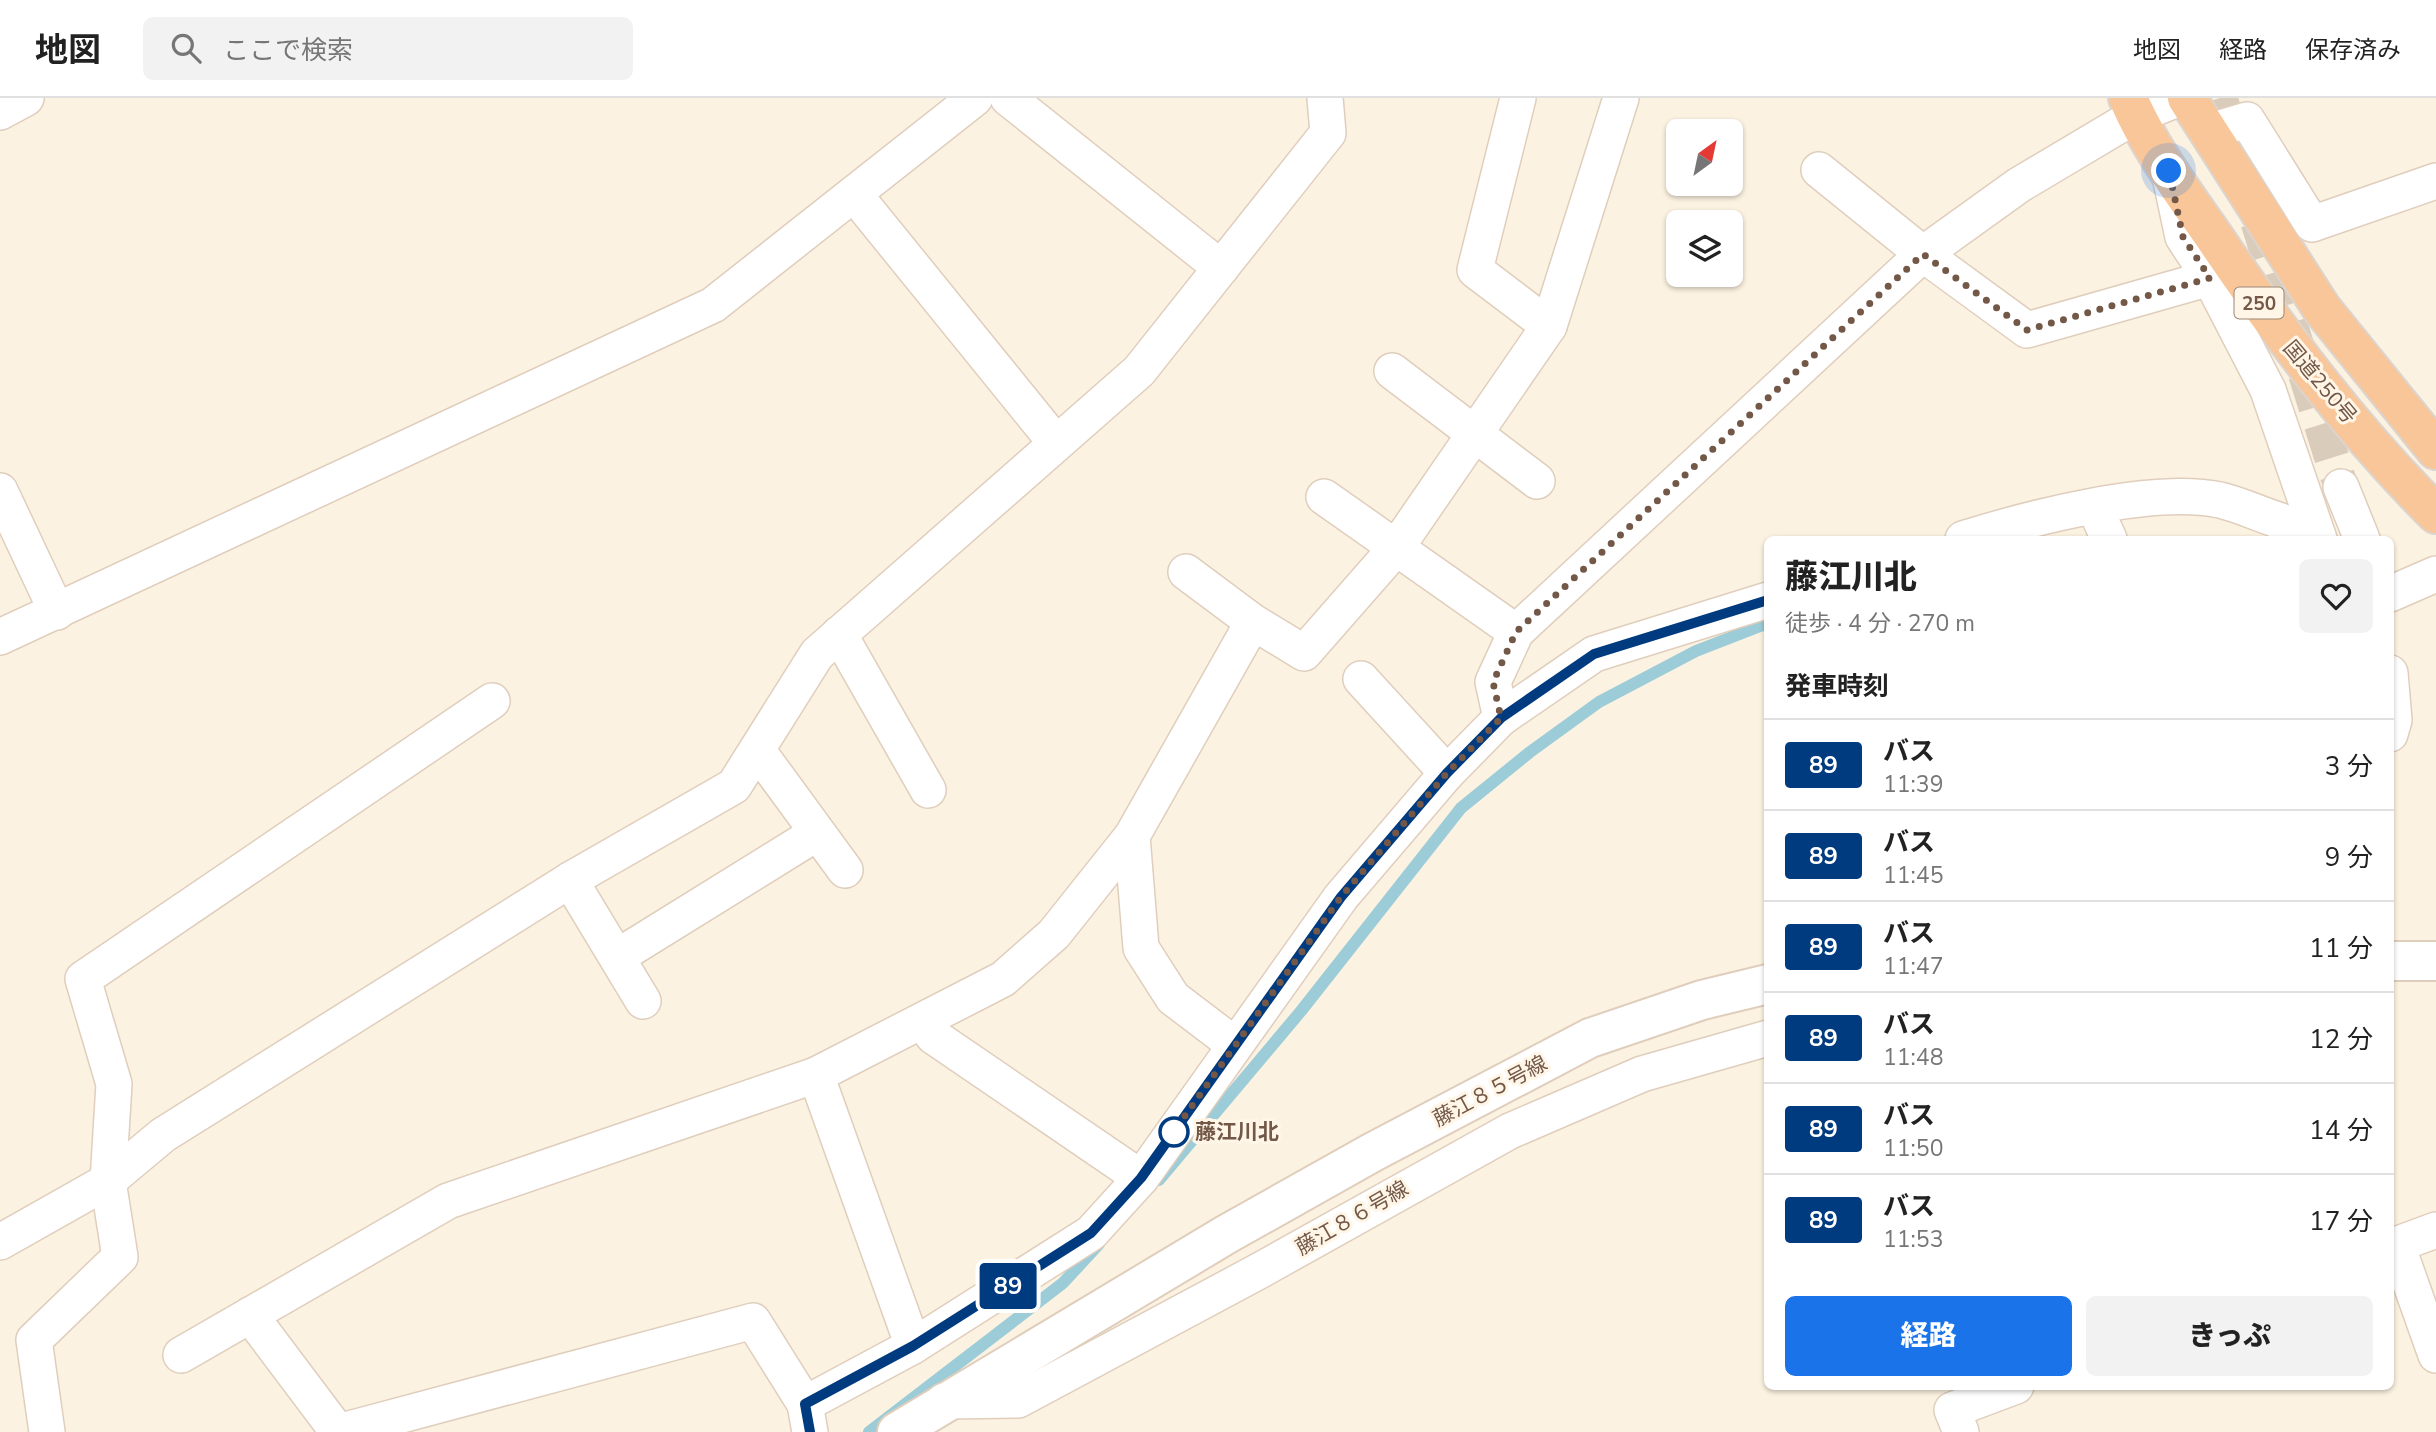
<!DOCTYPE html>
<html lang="ja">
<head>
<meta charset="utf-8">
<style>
  :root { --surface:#fff; --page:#f2f2f2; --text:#222; --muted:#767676; --line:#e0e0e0; --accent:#1a73e8 }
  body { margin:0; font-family:"Nunito Sans","Noto Sans JP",sans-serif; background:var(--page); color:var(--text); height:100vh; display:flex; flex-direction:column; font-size:26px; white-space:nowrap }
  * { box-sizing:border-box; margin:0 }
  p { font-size:23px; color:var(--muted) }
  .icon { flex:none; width:38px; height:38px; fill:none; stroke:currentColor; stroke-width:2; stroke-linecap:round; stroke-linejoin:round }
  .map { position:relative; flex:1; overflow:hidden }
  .drawer { position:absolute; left:1764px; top:438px; width:630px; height:854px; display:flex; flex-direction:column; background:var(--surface); border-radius:10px; box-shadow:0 2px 5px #0004 }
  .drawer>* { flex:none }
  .badge { padding:0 14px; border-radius:5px; font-size:24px; line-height:46px }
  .needle { width:46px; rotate:33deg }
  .buttons { position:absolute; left:1666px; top:21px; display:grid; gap:14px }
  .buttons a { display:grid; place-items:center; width:77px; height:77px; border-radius:10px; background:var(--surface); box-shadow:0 2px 5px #0004; font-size:35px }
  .you { position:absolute; width:35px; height:35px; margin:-18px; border:5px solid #fff; border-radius:50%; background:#1a73e8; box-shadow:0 0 0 10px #1a73e833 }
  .map>.badge { position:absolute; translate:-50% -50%; box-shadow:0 0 0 4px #fff }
  h2 { padding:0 21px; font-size:26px; line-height:63px }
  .round { display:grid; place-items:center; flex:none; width:74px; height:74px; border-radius:10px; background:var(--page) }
  .overview { display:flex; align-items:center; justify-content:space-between; height:119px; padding:0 21px }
  h1 { font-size:33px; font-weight:800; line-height:52px }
  .button { display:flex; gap:14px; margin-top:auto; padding:14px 21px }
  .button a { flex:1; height:80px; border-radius:10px; background:var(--accent); color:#fff; font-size:28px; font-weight:800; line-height:80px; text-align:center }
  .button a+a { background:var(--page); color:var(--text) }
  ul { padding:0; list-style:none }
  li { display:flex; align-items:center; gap:21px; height:91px; padding:0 21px; border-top:2px solid var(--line) }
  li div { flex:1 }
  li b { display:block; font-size:26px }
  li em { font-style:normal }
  li .badge { min-width:77px; font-weight:700; text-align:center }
  header { display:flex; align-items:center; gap:42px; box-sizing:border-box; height:98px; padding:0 35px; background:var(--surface); border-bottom:2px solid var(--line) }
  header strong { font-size:33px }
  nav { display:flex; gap:38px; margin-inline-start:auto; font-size:24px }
  .search { width:490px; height:63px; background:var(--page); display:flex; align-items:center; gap:18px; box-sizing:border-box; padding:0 24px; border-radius:10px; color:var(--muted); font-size:26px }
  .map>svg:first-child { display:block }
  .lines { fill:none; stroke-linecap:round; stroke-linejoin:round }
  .stream { stroke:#9cccd7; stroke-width:12 }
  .minor-tunnel { stroke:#daccbb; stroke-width:35; stroke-dasharray:35 18; stroke-linecap:butt }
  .minor-casing { stroke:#e0cebd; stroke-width:38 }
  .tertiary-casing { stroke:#e0cebd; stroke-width:42 }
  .trunk-casing { stroke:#dbd4cf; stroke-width:42 }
  .minor { stroke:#fff; stroke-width:35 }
  .tertiary { stroke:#fff; stroke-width:38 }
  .trunk { stroke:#f8c698; stroke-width:38 }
  .line-casing { stroke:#fff; stroke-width:16 }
  .line { stroke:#003b80; stroke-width:10 }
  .walk { stroke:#735848; stroke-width:7; stroke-dasharray:0 12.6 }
  .stop-dot { fill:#fff; stroke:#003b80; stroke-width:3.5 }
  .labels { text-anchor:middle; stroke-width:6; stroke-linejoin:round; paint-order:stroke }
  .shield { fill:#fff6e7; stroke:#9d8778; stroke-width:2 }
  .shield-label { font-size:19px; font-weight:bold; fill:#735848 }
  .street-label { font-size:21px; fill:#735848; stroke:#fff6e7 }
  .stop-label { font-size:21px; font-weight:bold; fill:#735848; stroke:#fff6e7; text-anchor:start }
</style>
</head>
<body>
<header>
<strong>地図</strong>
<div class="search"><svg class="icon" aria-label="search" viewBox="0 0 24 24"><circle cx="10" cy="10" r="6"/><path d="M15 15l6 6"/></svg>ここで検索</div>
<nav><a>地図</a><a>経路</a><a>保存済み</a></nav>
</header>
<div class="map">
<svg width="2436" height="1334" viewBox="0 0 2436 1334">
  <rect width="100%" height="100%" fill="#fcf2e1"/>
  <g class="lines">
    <g class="stream">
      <path d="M1159 1082 1301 913 1461 710 1530 654 1599 604 1696 553 1768 525"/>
      <path d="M869 1334 1063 1185 1099 1146"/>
    </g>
    <g class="minor-tunnel">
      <path d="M2220 0 2238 57"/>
      <path d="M2258 124 2341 389"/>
    </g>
    <g class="minor-casing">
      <g id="minor">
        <path d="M1008 0 1221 170"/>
        <path d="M1518 0 1475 172 1549 228"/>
        <path d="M0 14 26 0"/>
        <path d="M2207 34 2247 22 2312 126 2436 83"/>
        <path d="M1819 72 1923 156 2027 232 2210 180"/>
        <path d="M2170 78 2183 139 2210 180 2268 292 2319 441"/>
        <path d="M854 96 1056 345"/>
        <path d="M1392 273 1537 383"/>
        <path d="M2341 389 2362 441"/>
        <path d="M0 393 57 514"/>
        <path d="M1324 399 1516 534"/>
        <path d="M2095 410 2109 441"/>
        <path d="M1963 441C2030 420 2152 388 2220 402 2241 407 2261 417 2281 423L2290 441"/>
        <path d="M1186 474 1253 524 1304 555 1396 450 1549 228 1621 0"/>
        <path d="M2390 496 2436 476"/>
        <path d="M839 536 928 692"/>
        <path d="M0 539 713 207 975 0"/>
        <path d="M2390 575 2394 622 2390 636"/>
        <path d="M1361 581 1447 675"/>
        <path d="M1501 620 1493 584 1516 534 1923 156 2019 87 2135 18 2180 0"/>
        <path d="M758 653 845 772"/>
        <path d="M570 782 643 903"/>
        <path d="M617 859 817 735"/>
        <path d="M922 923 933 938 1141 1080"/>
        <path d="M1235 947 1173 900 1141 850 1132 738 1253 524"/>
        <path d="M816 977 913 1248"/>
        <path d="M0 1144 108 1083 163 1037 570 782 734 688 817 556 1139 273 1328 35 1325 0"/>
        <path d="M2397 1147 2436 1257"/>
        <path d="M2390 1149 2436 1132"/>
        <path d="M250 1217 338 1334 753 1223 805 1306"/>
        <path d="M181 1257 448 1103 816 977 1003 881 1054 836 1132 738"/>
        <path d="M944 1303 1018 1302 1259 1173 1510 1033 1642 976 1768 940"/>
        <path d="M47 1334 34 1242 120 1159 108 1083 114 986 83 881 492 603"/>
        <path d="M810 1334 805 1306 913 1248 1091 1135 1141 1080 1341 799 1447 675 1501 620 1594 556 1768 502"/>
        <path d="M1961 1334 1952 1312 2016 1288"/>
      </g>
    </g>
    <g class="tertiary-casing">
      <g id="tertiary">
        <path d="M2390 863H2436"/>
        <path d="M897 1334 1227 1136 1373 1054 1590 940 1702 902 1768 886"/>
      </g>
    </g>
    <g class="trunk-casing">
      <g id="trunk">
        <path d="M2128 0C2149 49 2182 93 2212 136 2279 235 2351 331 2436 416"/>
        <path d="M2187 0 2322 211 2436 352"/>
      </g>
    </g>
    <use href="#minor" class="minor"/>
    <use href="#tertiary" class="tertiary"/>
    <use href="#trunk" class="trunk"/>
  </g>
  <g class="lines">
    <g class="line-casing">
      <path id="line" d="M810 1334 805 1306 913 1248 1091 1135 1141 1080 1341 799 1447 675 1501 620 1594 556 1768 502"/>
    </g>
    <use href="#line" class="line"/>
    <path class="walk" d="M1174 1034 1172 1036 1341 799 1447 675 1501 620 1493 584 1516 534 1923 156 2027 232 2210 180 2183 139 2169 73"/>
  </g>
  <circle class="stop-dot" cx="1174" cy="1034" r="14"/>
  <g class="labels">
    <rect class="shield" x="2234.5" y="189.5" width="49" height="31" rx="5"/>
    <g class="shield-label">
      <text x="2259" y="212">250</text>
    </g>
    <g class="street-label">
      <text transform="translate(2320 284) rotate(50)" y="7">国道250号</text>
      <text transform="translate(1490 993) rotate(-28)" y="7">藤江８５号線</text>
      <text transform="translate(1352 1120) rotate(-30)" y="7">藤江８６号線</text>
    </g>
    <g class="stop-label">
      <text x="1195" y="1041">藤江川北</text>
    </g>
  </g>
</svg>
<div class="buttons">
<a><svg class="needle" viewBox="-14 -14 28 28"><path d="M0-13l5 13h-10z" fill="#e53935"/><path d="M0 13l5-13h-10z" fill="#767676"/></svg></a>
<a><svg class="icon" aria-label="layers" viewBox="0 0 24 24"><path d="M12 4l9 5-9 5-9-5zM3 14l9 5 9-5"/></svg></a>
</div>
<div class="you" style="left:2169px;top:73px"></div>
<b class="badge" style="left:1008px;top:1188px;background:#003b80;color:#fff">89</b>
<section class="drawer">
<div class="overview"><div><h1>藤江川北</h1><p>徒歩 · 4 分 · 270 m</p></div><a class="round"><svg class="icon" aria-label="heart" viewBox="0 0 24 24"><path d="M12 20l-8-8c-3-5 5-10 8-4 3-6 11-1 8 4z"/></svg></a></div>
<h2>発車時刻</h2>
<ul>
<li><span class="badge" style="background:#003b80;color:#fff">89</span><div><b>バス</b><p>11:39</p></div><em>3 分</em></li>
<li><span class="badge" style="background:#003b80;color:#fff">89</span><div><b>バス</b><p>11:45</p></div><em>9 分</em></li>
<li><span class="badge" style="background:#003b80;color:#fff">89</span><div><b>バス</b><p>11:47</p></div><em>11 分</em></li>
<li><span class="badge" style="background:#003b80;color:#fff">89</span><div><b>バス</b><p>11:48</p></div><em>12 分</em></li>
<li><span class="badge" style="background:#003b80;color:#fff">89</span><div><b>バス</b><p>11:50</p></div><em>14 分</em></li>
<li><span class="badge" style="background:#003b80;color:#fff">89</span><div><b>バス</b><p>11:53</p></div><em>17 分</em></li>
</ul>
<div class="button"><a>経路</a><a>きっぷ</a></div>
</section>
</div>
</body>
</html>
